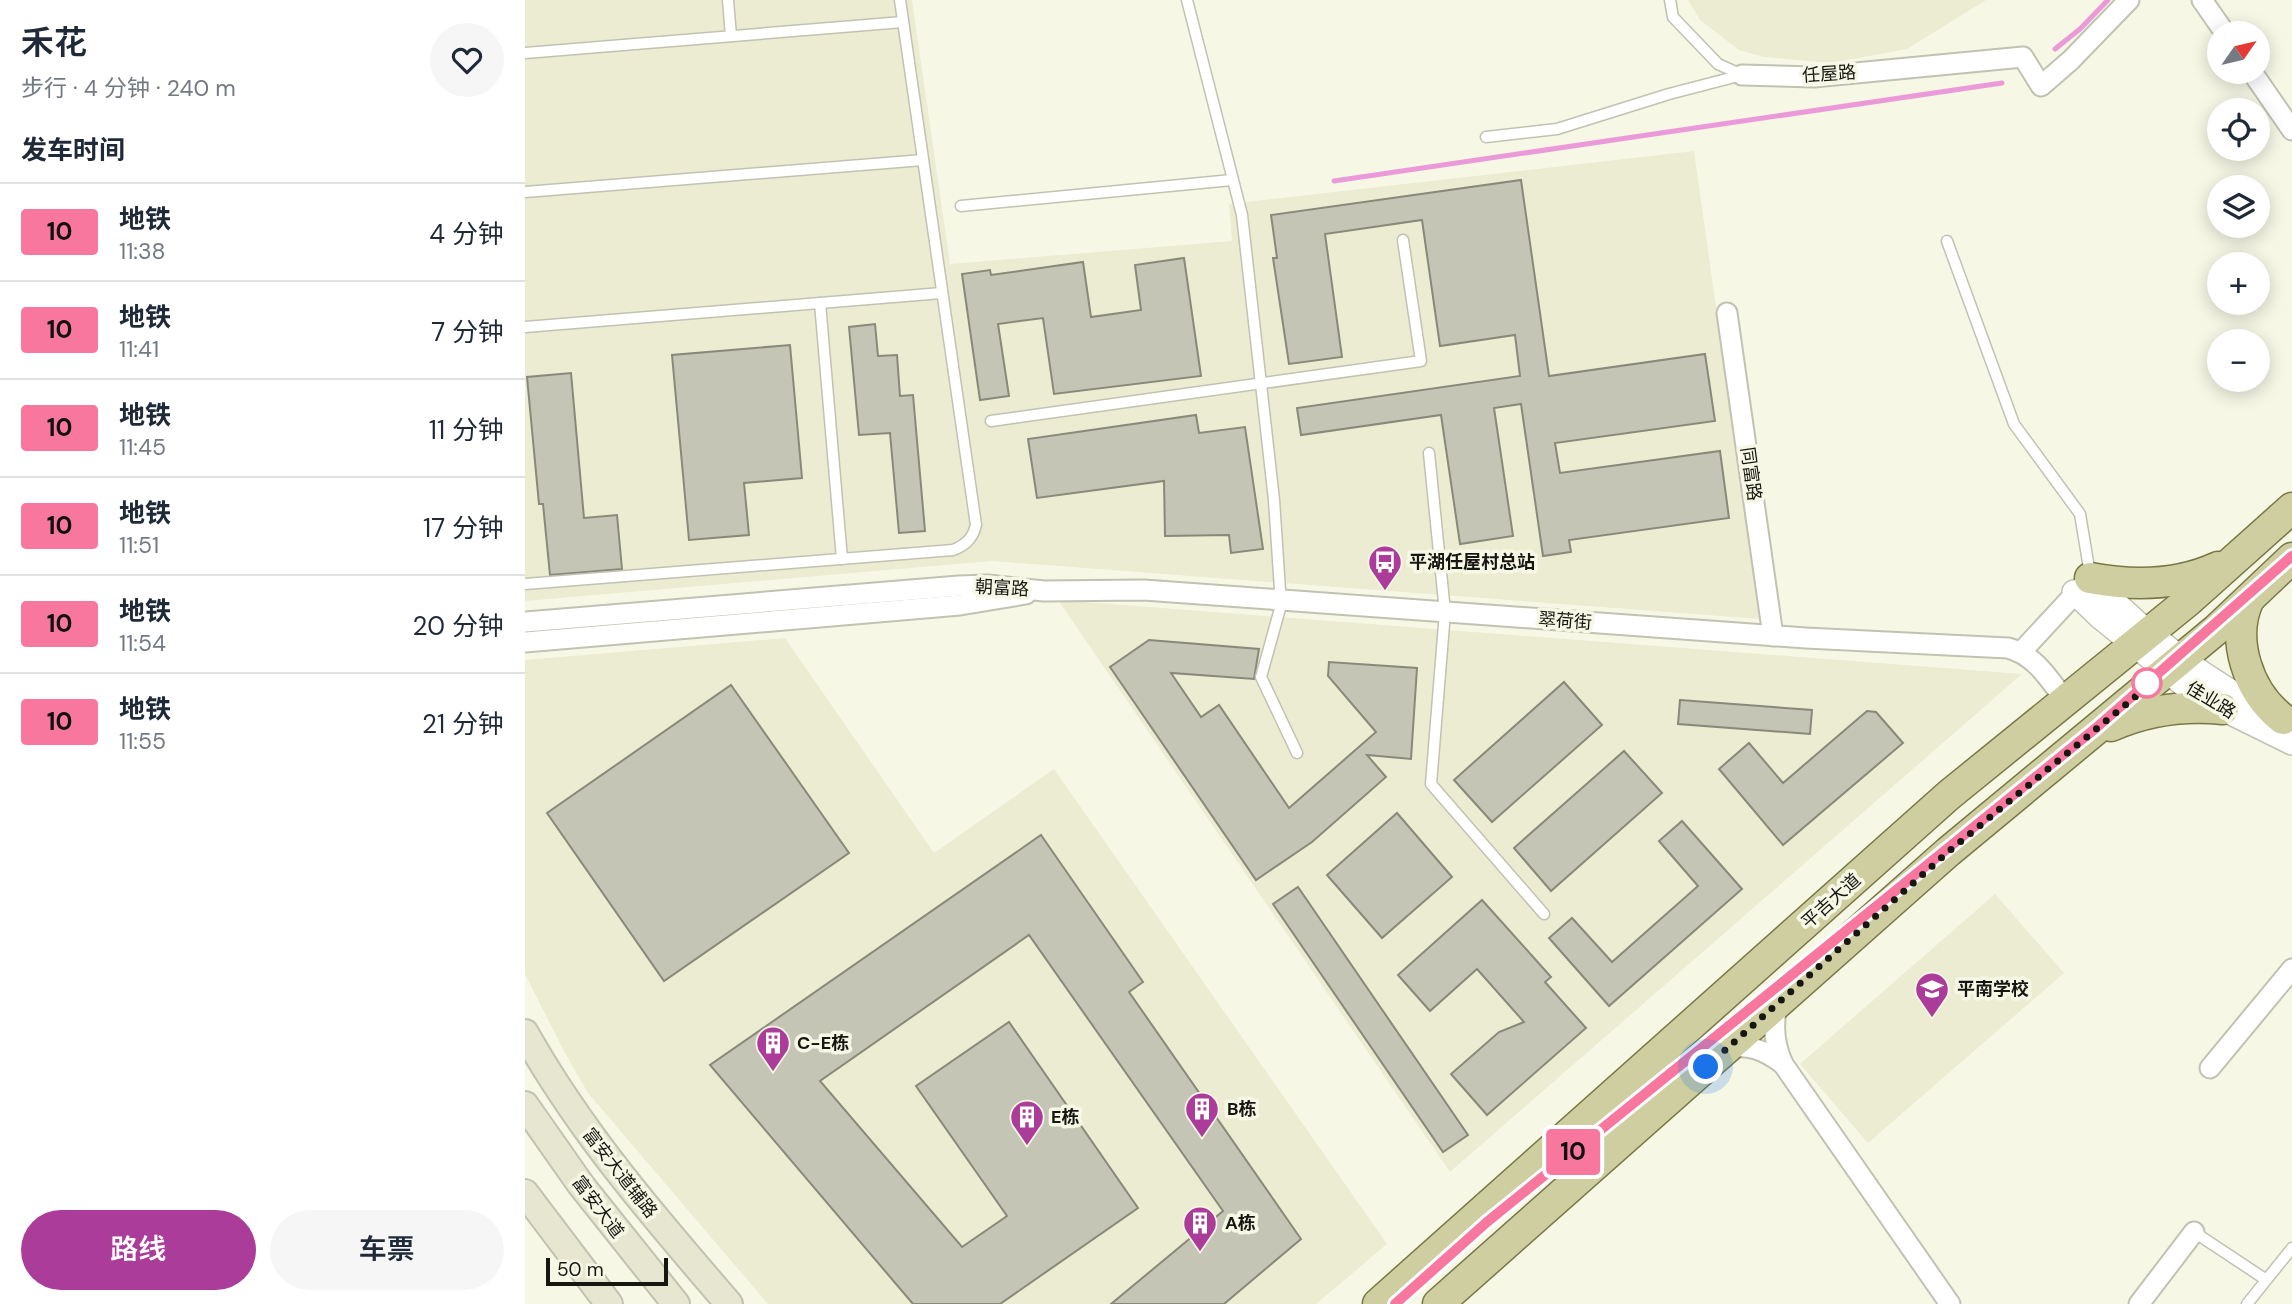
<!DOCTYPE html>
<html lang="zh">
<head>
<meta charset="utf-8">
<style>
  :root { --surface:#fff; --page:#f6f6f7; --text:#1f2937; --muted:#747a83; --line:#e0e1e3; --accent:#ac3c99 }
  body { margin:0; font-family:"DM Sans","Noto Sans SC",sans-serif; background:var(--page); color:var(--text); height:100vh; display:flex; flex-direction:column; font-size:26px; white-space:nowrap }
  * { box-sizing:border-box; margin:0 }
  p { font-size:23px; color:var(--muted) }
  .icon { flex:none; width:38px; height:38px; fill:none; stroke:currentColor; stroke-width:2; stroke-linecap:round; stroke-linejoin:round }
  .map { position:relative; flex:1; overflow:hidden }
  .panel { display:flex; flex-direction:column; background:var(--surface); width:525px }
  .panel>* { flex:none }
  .badge { padding:0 14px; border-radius:5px; font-size:24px; line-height:46px }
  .needle { width:46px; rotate:56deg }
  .buttons { position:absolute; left:1682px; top:21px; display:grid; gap:14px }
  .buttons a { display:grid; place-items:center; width:63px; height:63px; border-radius:50%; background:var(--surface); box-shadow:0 4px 18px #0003; font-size:35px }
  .scale { position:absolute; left:21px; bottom:18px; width:122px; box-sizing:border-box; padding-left:7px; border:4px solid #171712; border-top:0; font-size:19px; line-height:24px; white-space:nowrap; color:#171712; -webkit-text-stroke:5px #f7f7e6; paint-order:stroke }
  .you { position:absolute; width:35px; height:35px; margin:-18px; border:5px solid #fff; border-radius:50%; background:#1a73e8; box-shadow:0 0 0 10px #1a73e833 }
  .map>.badge { position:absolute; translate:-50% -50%; box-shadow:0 0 0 4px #fff }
  h2 { padding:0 21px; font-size:26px; line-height:63px }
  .round { display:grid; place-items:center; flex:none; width:74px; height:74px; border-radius:37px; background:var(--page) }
  .headline { display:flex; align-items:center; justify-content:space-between; height:119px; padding:0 21px }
  h1 { font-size:33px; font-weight:600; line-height:52px }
  .action { display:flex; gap:14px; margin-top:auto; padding:14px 21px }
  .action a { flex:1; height:80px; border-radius:42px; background:var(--accent); color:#fff; font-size:28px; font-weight:600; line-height:80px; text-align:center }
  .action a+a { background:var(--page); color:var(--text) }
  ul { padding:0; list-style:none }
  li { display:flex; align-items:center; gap:21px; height:98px; padding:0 21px; border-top:2px solid var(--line) }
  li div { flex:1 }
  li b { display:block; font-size:26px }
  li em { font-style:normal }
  li .badge { min-width:77px; font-weight:700; text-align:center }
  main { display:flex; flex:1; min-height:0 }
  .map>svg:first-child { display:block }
  .built { fill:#ececd3 }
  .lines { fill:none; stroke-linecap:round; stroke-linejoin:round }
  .stream { stroke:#ea9ad8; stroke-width:5 }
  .building { fill:#c4c5b4; stroke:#898979; stroke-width:2 }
  .service-casing { stroke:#c2c2b2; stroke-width:13 }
  .minor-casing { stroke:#c2c2b2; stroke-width:23 }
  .tertiary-casing { stroke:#c2c2b2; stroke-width:26 }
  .secondary-casing { stroke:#c2c2b2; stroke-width:30 }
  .primary-casing { stroke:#797845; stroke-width:33 }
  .service { stroke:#fff; stroke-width:10 }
  .minor { stroke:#fff; stroke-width:19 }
  .tertiary { stroke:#fff; stroke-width:23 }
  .secondary { stroke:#e7e6d0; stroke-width:26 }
  .primary { stroke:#cecea0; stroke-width:30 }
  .line-casing { stroke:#fff; stroke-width:16 }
  .line { stroke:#f8779e; stroke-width:10 }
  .walk { stroke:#171712; stroke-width:7; stroke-dasharray:0 12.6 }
  .stop-dot { fill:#fff; stroke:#f8779e; stroke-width:3.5 }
  .labels { text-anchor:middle; stroke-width:7; stroke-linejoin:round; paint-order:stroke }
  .street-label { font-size:18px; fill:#171712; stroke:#f7f7e6 }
  .poi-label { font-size:18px; font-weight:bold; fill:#171712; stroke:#f7f7e6; text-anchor:start }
</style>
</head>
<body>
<main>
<section class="panel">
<div class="headline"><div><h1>禾花</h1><p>步行 · 4 分钟 · 240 m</p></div><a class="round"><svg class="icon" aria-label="heart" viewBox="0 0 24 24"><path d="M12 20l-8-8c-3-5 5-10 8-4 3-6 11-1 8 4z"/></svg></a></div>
<h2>发车时间</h2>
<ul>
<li><span class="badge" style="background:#f8779e;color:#111">10</span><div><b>地铁</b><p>11:38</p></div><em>4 分钟</em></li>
<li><span class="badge" style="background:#f8779e;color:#111">10</span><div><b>地铁</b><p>11:41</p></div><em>7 分钟</em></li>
<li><span class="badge" style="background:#f8779e;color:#111">10</span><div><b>地铁</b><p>11:45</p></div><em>11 分钟</em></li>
<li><span class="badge" style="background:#f8779e;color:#111">10</span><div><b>地铁</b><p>11:51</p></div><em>17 分钟</em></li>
<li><span class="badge" style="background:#f8779e;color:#111">10</span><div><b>地铁</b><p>11:54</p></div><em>20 分钟</em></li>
<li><span class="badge" style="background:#f8779e;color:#111">10</span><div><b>地铁</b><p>11:55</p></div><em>21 分钟</em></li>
</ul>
<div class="action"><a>路线</a><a>车票</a></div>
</section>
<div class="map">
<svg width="1767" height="1304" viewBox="0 0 1767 1304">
  <rect width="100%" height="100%" fill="#f7f7e6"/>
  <g class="built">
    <path d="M0 0H387L425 264 707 241 704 204 1169 151 1235 619 467 561 0 601Z"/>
    <path d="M1163 0H1461L1382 49 1306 63 1239 57 1214 50 1175 20Z"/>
    <path d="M533 600 1497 674 925 1172Z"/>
    <path d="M260 638 409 853 529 769 862 1244 791 1304H243L63 1093 40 1053 0 974V660Z"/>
    <path d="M1470 894 1539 973 1343 1143 1275 1064Z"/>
  </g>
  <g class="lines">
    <g class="stream">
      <path d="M1530 49 1555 29 1583 0"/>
      <path d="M809 181 1477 83"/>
    </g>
  </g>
  <g class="building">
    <path d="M996 180 1024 376 1180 354 1190 421 1030 443 1035 473 1195 451 1204 518 1044 540 1046 552 1018 556 996 404 969 408 988 536 935 544 916 415 776 435 772 408 995 376 990 335 915 346 897 220 800 234 817 357 764 364 748 258H752L746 215Z"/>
    <path d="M659 258 676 376 529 394 518 318 473 324 484 396 455 400 437 274 465 270 466 275 558 262 566 317 616 310 610 265Z"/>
    <path d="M350 324 353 356 372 355 375 396 388 395 400 531 374 533 365 433 334 435 324 327Z"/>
    <path d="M265 345 277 478 219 483 224 535 164 540 147 355Z"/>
    <path d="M46 373 59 518 92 515 97 569 25 575 18 504H14L2 377Z"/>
    <path d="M671 415 674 433 720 427 738 549 706 553 704 535 640 536 639 481 512 498 503 439Z"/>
    <path d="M624 640 734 649 729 679 646 673 676 717 694 705 764 808 851 732 803 676 804 662 892 668 886 759 842 755 861 777 787 842 731 880 585 667Z"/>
    <path d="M1039 682 1077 725 967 822 929 780Z"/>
    <path d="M206 685 324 853 139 981 22 813Z"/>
    <path d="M1155 700 1287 710 1285 734 1153 724Z"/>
    <path d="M1342 711 1351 712 1378 743 1258 845 1194 769 1224 743 1258 783Z"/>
    <path d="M1099 751 1137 793 1026 891 989 848Z"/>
    <path d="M872 813 927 877 857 938 802 875Z"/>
    <path d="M1157 821 1217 889 1084 1006 1024 938 1047 918 1087 962 1173 886 1134 841Z"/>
    <path d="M516 835 618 982 604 992 776 1239 699 1304H586L698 1211 504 935 295 1081 437 1247 482 1216 391 1086 484 1022 613 1208 475 1304H388L185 1065Z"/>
    <path d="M773 887 943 1135 918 1152 748 904Z"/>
    <path d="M957 900 1026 977 1020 982 1061 1028 962 1115 926 1074 974 1032 999 1022 952 969 905 1011 873 975Z"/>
  </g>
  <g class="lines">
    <g class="service-casing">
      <g id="service">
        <path d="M203 0 206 36"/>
        <path d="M662 0 717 215 749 500 756 605 736 677 772 753"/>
        <path d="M1145 0 1148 17 1193 64 1217 75"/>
        <path d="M0 53 378 22"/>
        <path d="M961 137 1032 129 1144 94 1217 75"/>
        <path d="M0 192 398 160"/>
        <path d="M436 206 707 180"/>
        <path d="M1422 241 1489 424 1555 514 1565 574"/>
        <path d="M295 303 317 559"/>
        <path d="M0 327 417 293"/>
        <path d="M466 421 896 361 878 240"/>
        <path d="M904 453 920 612 906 784 1019 914"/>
        <path d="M0 584 428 550C441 545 448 538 451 525L375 0"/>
        <path d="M1669 1232 1740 1279"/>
        <path d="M1722 1304 1767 1248"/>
      </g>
    </g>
    <g class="minor-casing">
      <g id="minor">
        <path d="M1677 0 1700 33"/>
        <path d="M1727 72 1767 130"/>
        <path d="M1217 75 1289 77 1498 57 1516 86 1546 60 1604 0"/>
        <path d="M1202 313 1248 636"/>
        <path d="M0 622 434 586 463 585 519 591 619 590 1281 638 1483 648C1510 655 1524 679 1540 700"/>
        <path d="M0 642 435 605 501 594"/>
        <path d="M1497 651 1560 583"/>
        <path d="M1253 1003C1247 1024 1249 1044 1258 1064L1425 1304"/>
        <path d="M1202 1048C1225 1044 1239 1050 1258 1064"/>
        <path d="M1685 1068 1767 969"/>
        <path d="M1614 1304 1669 1232"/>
      </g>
    </g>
    <g class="tertiary-casing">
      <g id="tertiary">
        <path d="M1565 578C1619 633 1679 681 1748 714"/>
        <path d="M1549 592 1575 617 1658 684 1698 709 1767 743"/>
      </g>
    </g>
    <g class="secondary-casing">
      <g id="secondary">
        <path d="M0 1033C56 1133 130 1218 204 1304"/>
        <path d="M0 1105 56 1185 151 1304"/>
        <path d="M0 1193 84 1304"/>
      </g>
    </g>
    <g class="primary-casing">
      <g id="primary">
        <path d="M1565 578C1608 586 1652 586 1693 567"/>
        <path d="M1724 599C1705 639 1723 692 1758 719"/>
        <path d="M1586 726C1622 710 1659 705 1698 709"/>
        <path d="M853 1304 1424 795 1663 601 1767 508"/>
        <path d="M913 1304 1423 852 1692 629 1767 558"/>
      </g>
    </g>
    <use href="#service" class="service"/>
    <use href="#minor" class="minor"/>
    <use href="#tertiary" class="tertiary"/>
    <use href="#secondary" class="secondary"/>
    <use href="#primary" class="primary"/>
  </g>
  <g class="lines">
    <g class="line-casing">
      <path id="line" d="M870 1304 962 1222 1571 728 1767 556"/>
    </g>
    <use href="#line" class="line"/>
    <path class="walk" d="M1181 1067 1423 852 1628 682 1622 683"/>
  </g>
  <defs>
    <g id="bus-pin" transform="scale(1.75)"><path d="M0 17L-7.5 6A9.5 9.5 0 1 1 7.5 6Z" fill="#ac3c99" stroke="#f7f7e6"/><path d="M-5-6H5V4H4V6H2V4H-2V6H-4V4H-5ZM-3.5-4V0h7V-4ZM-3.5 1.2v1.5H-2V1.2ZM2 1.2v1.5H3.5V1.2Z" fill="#fff"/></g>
    <g id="school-pin" transform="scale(1.75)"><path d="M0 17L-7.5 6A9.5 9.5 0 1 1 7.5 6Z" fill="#ac3c99" stroke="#f7f7e6"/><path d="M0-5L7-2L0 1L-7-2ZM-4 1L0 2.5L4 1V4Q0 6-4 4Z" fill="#fff"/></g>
    <g id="building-pin" transform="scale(1.75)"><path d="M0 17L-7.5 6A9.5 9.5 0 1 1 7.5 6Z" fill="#ac3c99" stroke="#f7f7e6"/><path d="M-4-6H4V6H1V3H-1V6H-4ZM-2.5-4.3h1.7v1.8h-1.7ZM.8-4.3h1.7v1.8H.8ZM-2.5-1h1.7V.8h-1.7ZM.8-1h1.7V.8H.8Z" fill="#fff"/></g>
  </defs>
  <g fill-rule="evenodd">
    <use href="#bus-pin" x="860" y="562"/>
    <use href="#school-pin" x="1407" y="989"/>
    <use href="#building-pin" x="248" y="1043"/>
    <use href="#building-pin" x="677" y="1109"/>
    <use href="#building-pin" x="502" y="1117"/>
    <use href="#building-pin" x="675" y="1223"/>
  </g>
  <circle class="stop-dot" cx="1622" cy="683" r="14"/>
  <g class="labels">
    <g class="street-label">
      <text transform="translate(1304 74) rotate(-4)" y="6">任屋路</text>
      <text transform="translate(1226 474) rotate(82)" y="6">同富路</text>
      <text transform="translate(477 588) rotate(3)" y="6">朝富路</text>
      <text transform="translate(1040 621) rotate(4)" y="6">翠荷街</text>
      <text transform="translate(1686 700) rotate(31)" y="6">佳业路</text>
      <text transform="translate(1306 901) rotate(-42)" y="6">平吉大道</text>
      <text transform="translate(95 1173) rotate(52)" y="6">富安大道辅路</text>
      <text transform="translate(73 1207) rotate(53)" y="6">富安大道</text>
    </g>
    <g class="poi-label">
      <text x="884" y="568">平湖任屋村总站</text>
      <text x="1432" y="995">平南学校</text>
      <text x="272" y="1049">C-E栋</text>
      <text x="702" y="1115">B栋</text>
      <text x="526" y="1123">E栋</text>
      <text x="700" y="1229">A栋</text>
    </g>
  </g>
</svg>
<div class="buttons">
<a><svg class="needle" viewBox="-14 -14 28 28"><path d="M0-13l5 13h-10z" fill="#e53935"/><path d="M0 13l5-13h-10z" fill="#747a83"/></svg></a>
<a><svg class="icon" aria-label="locate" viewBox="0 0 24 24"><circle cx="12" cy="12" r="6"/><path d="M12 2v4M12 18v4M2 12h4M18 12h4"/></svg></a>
<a><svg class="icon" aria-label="layers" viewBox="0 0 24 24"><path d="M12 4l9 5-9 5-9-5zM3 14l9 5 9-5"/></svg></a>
<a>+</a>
<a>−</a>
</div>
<div class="scale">50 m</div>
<div class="you" style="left:1181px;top:1067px"></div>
<b class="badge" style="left:1048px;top:1152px;background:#f8779e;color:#111">10</b>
</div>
</main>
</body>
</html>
